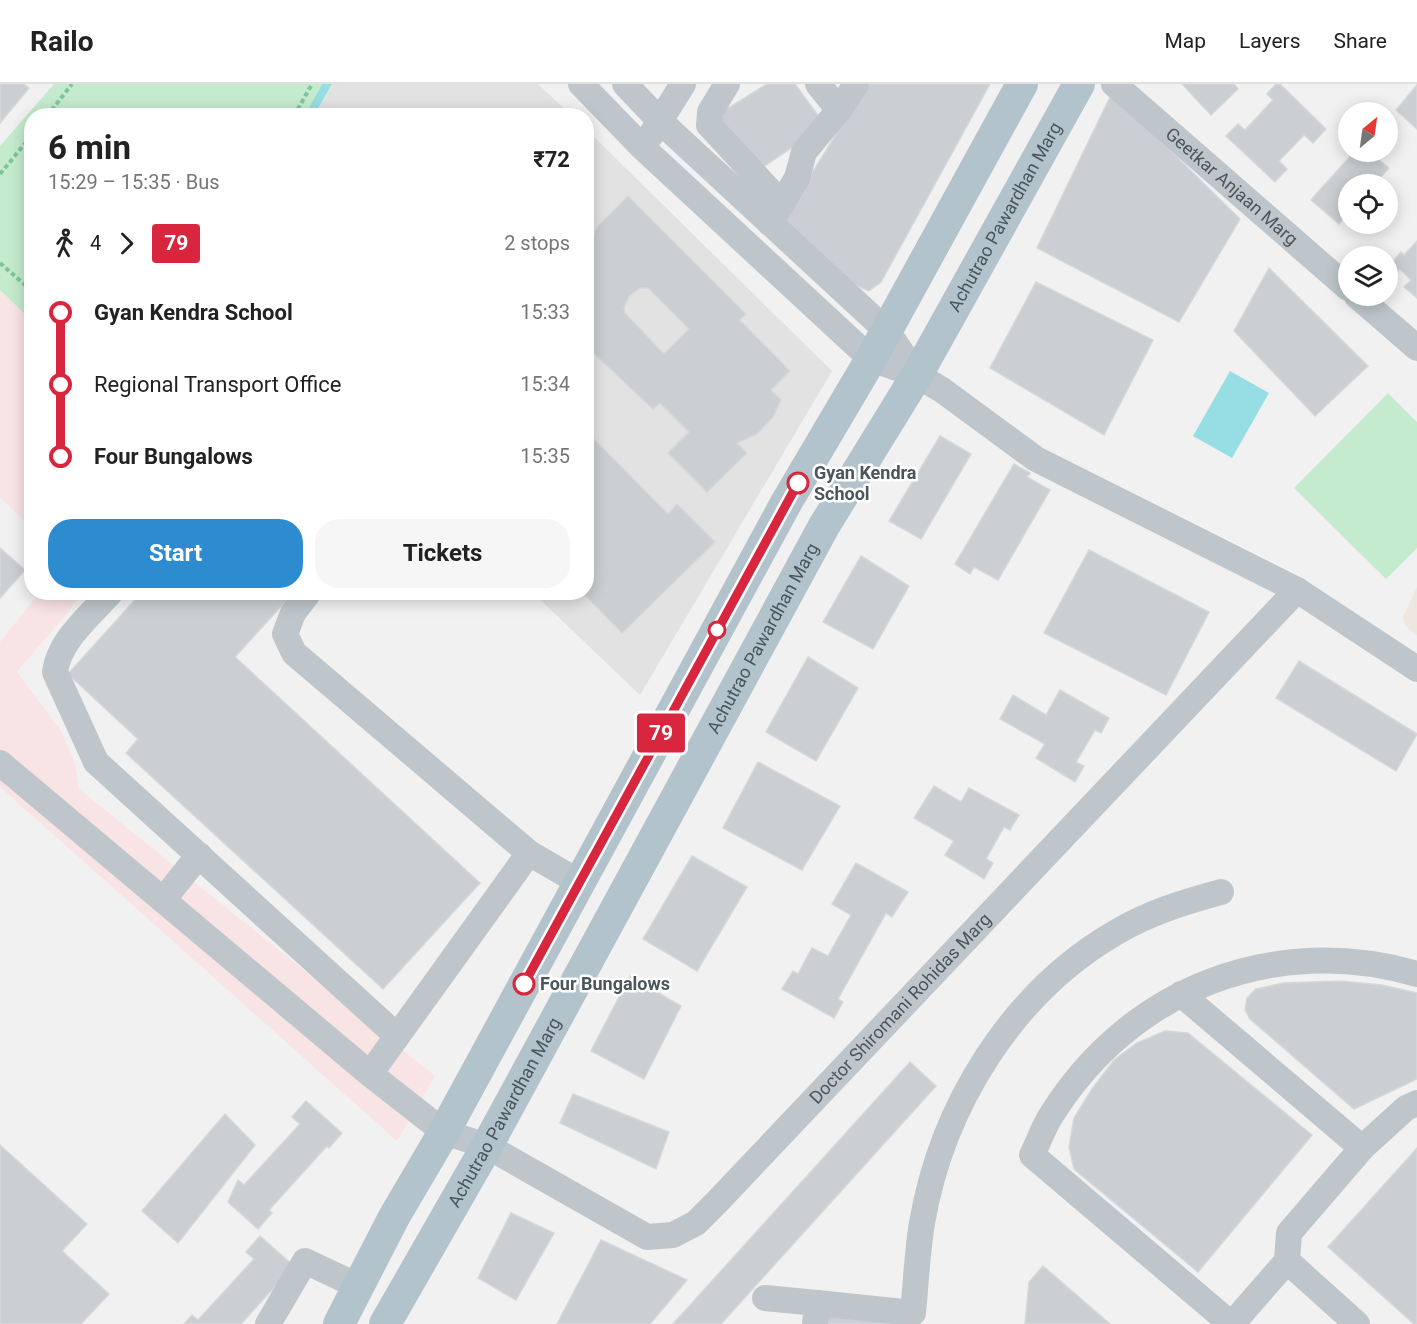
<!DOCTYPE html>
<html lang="en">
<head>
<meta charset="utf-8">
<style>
  :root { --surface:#fff; --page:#f6f6f6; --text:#222; --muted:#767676; --line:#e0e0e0; --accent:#2d8cd0 }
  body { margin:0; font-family:Roboto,sans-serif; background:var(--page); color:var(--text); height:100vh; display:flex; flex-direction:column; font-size:22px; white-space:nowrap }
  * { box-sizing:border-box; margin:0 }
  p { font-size:20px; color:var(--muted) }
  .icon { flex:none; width:33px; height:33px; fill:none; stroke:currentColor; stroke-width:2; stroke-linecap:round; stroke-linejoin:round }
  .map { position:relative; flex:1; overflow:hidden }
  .drawer { position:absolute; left:24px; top:24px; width:570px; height:492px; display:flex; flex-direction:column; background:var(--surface); border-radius:24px; box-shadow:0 3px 15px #0003 }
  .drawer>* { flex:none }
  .badge { padding:0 12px; border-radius:4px; font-size:21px; line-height:39px }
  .needle { width:39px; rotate:29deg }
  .buttons { position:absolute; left:1338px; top:18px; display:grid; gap:12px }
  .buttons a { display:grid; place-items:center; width:60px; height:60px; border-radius:50%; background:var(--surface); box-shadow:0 3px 15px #0003; font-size:30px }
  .map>.badge { position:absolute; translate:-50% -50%; box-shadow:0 0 0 3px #fff }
  .legs { display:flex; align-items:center; gap:9px; height:66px; padding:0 24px; font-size:20px }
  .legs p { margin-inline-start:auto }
  .head { display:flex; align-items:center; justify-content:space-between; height:102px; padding:0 24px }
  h1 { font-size:33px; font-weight:700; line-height:45px }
  .cta { display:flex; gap:12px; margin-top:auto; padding:12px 24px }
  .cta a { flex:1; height:69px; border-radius:24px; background:var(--accent); color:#fff; font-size:24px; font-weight:700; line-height:69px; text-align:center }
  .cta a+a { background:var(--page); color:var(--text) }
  ul { padding:0 24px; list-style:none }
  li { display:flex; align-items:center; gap:21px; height:72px; font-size:22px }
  li i { display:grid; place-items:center; width:9px; height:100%; margin:0 8px; background:currentColor }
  li i::after { content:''; width:15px; height:15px; margin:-8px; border:4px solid; border-radius:50%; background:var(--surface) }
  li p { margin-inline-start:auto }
  li:first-child i { background:linear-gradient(#0000 50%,currentColor 0) }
  li:last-child i { background:linear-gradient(currentColor 50%,#0000 0) }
  header { display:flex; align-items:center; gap:36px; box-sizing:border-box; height:84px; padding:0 30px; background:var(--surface); border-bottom:2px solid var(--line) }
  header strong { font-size:28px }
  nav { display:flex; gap:33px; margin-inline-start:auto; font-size:21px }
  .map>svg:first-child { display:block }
  .commercial { fill:#ede7e0 }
  .education { fill:#e3e2e2 }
  .medical { fill:#f9e4e5 }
  .green { fill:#c4ebcd }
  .water { fill:#96dee3 }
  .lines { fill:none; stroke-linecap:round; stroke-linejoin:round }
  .stream { stroke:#96dee3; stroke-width:8 }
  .building { fill:#cbced2; stroke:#d5d8db; stroke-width:1.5; fill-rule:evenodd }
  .path { stroke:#80c599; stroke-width:4; stroke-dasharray:4.5 3; stroke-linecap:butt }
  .minor { stroke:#bec6cb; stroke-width:26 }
  .major { stroke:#b3c3cc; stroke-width:32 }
  .line-1-casing { stroke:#fff; stroke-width:14 }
  .line-1 { stroke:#d7263d; stroke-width:9 }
  .stop-1-dot { fill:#fff; stroke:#d7263d; stroke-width:3 }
  .labels { text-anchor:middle; stroke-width:5; stroke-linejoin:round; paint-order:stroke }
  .street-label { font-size:18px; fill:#4a565c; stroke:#fff }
  .stop-label { font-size:18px; font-weight:bold; fill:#4a565c; stroke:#fff; text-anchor:start }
</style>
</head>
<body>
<header>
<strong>Railo</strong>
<nav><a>Map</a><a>Layers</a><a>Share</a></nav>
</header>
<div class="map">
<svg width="1417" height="1240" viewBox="0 0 1417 1240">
  <rect width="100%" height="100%" fill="#f2f1f1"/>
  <path class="commercial" d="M1417 503V551L1405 542 1403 533Z"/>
  <g class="education">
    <path d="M333 0H538L571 31 315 32Z"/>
    <path d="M587 46 832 287 640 611 533 509 586 508Z"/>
  </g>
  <g class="medical">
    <path d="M0 206 31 236V443L0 413Z"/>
    <path d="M39 509H84L17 588 61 647 75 679 79 705 435 992 397 1057 0 703V558Z"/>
  </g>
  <g class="green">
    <path d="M54 0H333L315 31 32 32 31 236 0 206V62Z"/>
    <path d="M1388 309 1417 338V464L1386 495 1294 404Z"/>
  </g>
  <path class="water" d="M1230 287 1269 309 1232 374 1193 352Z"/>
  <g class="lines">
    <path class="stream" d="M309 32 327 0"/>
  </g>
  <g class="building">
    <path d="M0 0H24L29 4 0 39Z"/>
    <path d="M767 0H795L825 41 759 86 717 31Z"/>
    <path d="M867 0H990L881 198 869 207 856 201 780 141Z"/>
    <path d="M1182 0H1234L1238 5 1211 31Z"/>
    <path d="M1276 0H1280L1326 45 1313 59 1304 51 1279 77 1287 85 1275 98 1226 52 1238 40 1245 46 1273 16 1267 10Z"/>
    <path d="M1417 1V45L1396 26Z"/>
    <path d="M1112 9 1240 135 1179 238 1037 164Z"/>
    <path d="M1354 68H1369L1389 84 1374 100H1348V130L1339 140 1311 116Z"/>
    <path d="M628 112 746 230 740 236 790 287 771 306 781 316 773 333 757 350 737 359 747 369 707 408 668 369 689 348 660 319 653 325 586 262V187L590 183 586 175V165L598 142ZM640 204H648L689 245 664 270 625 229 624 224 629 212Z"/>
    <path d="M1417 157V214L1404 203 1411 196 1400 185 1393 192 1388 187V183L1401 168 1404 171Z"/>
    <path d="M1269 184 1368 282 1315 332 1234 247Z"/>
    <path d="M1036 198 1153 256 1104 351 990 284Z"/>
    <path d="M586 347 668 430 677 420 715 458 622 549 582 508H586Z"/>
    <path d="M940 352 971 370 921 455 889 437Z"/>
    <path d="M1014 380 1030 389 1027 393 1050 406 998 496 974 483 970 490 955 480Z"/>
    <path d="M0 464 25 486 0 514Z"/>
    <path d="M1089 466 1209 528 1166 611 1044 549Z"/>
    <path d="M861 472 909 502 873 565 823 538Z"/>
    <path d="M142 508H294L235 573 480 799 383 905 126 669 138 655 68 590Z"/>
    <path d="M808 573 858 604 816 677 766 648Z"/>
    <path d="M1299 577 1417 650 1396 687 1276 614Z"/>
    <path d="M1060 606 1109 634 1101 649 1095 646 1076 678 1084 682 1075 698 1036 674 1045 660 1000 635 1013 611 1046 631Z"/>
    <path d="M758 678 840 722 802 786 723 744Z"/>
    <path d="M934 702 961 718 969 704 1019 731 1010 746 1004 743 986 775 993 779 984 795 945 771 954 757 914 734Z"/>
    <path d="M692 772 747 803 697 887 643 855Z"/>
    <path d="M856 779 908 808 892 833 886 829 838 915 843 918 834 934 782 905 793 887 798 890 812 864 828 872 851 831 832 820Z"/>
    <path d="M630 892 681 922 644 995 591 967Z"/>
    <path d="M1340 897 1382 901 1417 909V995L1354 1025 1250 935 1245 926 1247 914 1256 905 1283 899Z"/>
    <path d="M1165 947 1188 949 1312 1051 1198 1188 1074 1085 1069 1063 1074 1034 1092 1005 1114 976 1137 959Z"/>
    <path d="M910 978 936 1002 721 1240H673Z"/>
    <path d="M573 1010 669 1048 656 1085 560 1039Z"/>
    <path d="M306 1017 342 1049 329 1064 327 1062 269 1126 272 1129 258 1145 228 1118 238 1096 244 1101 300 1040 292 1033Z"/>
    <path d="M225 1030 255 1061 178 1159 142 1127Z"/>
    <path d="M0 1061 87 1140 62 1167 109 1210 81 1240H0Z"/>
    <path d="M1417 1064V1240H1414L1328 1163Z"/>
    <path d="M511 1129 554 1149 516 1216 478 1194Z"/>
    <path d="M260 1152 296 1184 281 1196 241 1240H184L192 1231 198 1236 254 1175 246 1168Z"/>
    <path d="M601 1156 687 1196 650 1240H557Z"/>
    <path d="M1043 1182 1110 1240H1025L1029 1198Z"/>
    <path d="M826 1229 902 1240H825Z"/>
  </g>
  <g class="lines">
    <g class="path">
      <path d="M47 32 72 0"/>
      <path d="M294 32 312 0"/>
      <path d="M0 90 32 51"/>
      <path d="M0 179 32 207"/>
    </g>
    <g class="minor">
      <path d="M581 0 642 63 871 275 917 291 942 306 1036 375 1297 506 1417 585"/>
      <path d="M625 0 661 38 887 247 917 291"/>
      <path d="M727 0 710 28 709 41 782 120"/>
      <path d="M818 0 839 26"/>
      <path id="s1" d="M1114 0 1348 204"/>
      <path d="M651 51 683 0"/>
      <path d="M770 139 797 94 804 68 839 26 856 0"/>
      <path d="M1357 212 1417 264"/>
      <path d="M111 508C90 532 59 556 55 588L96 678 397 952"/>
      <path d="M309 508 293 529 285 550 294 569 529 769 579 798"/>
      <path id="s2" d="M0 679 370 990 444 1048 487 1062 647 1153 673 1151 696 1139 716 1119 1297 506"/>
      <path d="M163 816 199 771"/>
      <path d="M1181 910 1362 1064"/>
      <path d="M370 990 529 769"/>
      <path d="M1287 1177 1289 1149 1362 1064 1406 1024 1417 1019"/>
      <path d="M765 1214 817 1219 815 1240"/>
      <path d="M817 1219 913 1229C916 1199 917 1169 922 1139 942 1022 1012 909 1115 849 1148 829 1184 818 1221 808"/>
      <path d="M268 1240 305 1177 358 1202"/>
      <path d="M1231 1240 1032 1071C1039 1057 1044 1042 1052 1030 1131 904 1275 849 1417 890"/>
      <path d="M1232 1240 1287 1177 1357 1240"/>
    </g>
    <g class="major">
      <path d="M339 1240 394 1133 444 1048 786 419 871 275 1022 0"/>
      <path id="s3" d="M385 1240 487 1062 824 442 917 291 1079 0"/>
    </g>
  </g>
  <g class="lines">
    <g class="line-1-casing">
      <path id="line-1" d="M524 900 798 399"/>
    </g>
    <use href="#line-1" class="line-1"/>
  </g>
  <g class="stop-1-dot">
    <circle cx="798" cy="399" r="10"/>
    <circle cx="717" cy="546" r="8"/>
    <circle cx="524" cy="900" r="10"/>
  </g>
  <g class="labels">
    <g class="street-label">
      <text dy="6" stroke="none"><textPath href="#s1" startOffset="156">Geetkar Anjaan Marg</textPath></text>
      <text dy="6" stroke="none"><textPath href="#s3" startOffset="1269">Achutrao Pawardhan Marg</textPath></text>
      <text dy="6" stroke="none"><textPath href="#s3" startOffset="783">Achutrao Pawardhan Marg</textPath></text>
      <text dy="6" stroke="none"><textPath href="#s2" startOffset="1155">Doctor Shiromani Rohidas Marg</textPath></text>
      <text dy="6" stroke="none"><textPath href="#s3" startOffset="243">Achutrao Pawardhan Marg</textPath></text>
    </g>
    <g class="stop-label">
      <text x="814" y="395">Gyan Kendra<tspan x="814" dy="21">School</tspan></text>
      <text x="540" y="906">Four Bungalows</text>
    </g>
  </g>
</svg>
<div class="buttons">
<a><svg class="needle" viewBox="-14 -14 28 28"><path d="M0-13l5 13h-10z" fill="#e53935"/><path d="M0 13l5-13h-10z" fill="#767676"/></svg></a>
<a><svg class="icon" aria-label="locate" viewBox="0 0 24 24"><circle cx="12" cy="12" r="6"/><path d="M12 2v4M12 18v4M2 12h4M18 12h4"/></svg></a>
<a><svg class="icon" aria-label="layers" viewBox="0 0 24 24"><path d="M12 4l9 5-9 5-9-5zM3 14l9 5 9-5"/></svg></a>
</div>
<b class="badge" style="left:661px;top:649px;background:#d7263d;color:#fff">79</b>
<section class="drawer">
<div class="head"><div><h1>6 min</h1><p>15:29 – 15:35 · Bus</p></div><b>₹72</b></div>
<div class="legs"><svg class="icon" aria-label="walk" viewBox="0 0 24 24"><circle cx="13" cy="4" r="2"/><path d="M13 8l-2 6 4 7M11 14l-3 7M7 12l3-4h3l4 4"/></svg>4<svg class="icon" aria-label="forward" viewBox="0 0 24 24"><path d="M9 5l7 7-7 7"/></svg><b class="badge" style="background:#d7263d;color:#fff">79</b><p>2 stops</p></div>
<ul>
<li><i style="color:#d7263d"></i><b>Gyan Kendra School</b><p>15:33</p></li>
<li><i style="color:#d7263d"></i><span>Regional Transport Office</span><p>15:34</p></li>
<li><i style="color:#d7263d"></i><b>Four Bungalows</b><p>15:35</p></li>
</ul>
<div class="cta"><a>Start</a><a>Tickets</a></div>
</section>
</div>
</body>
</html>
